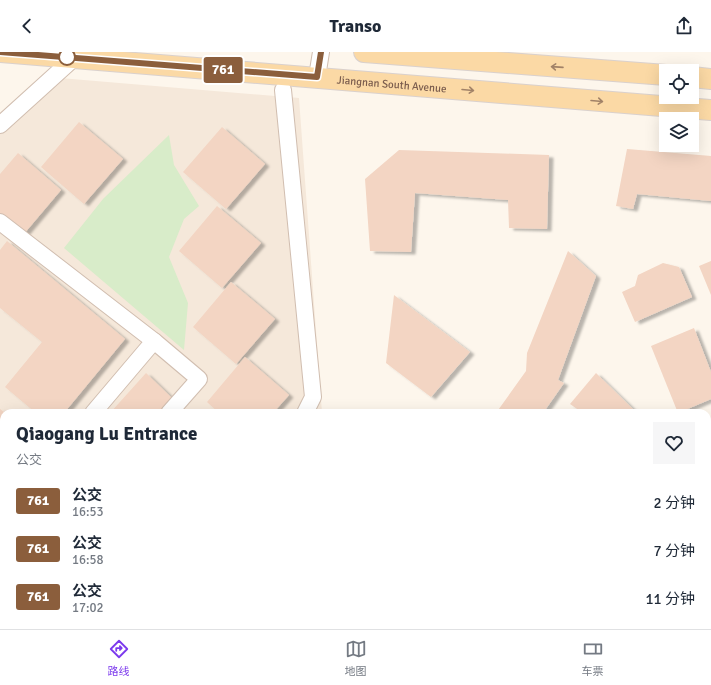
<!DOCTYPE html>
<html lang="zh">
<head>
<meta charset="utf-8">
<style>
  :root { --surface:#fff; --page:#f6f6f7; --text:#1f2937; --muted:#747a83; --line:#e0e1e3; --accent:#7c3aed }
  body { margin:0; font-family:Signika,"Noto Sans SC",sans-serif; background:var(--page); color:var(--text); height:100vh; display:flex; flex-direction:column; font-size:15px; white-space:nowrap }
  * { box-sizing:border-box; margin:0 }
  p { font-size:13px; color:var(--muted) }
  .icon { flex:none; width:22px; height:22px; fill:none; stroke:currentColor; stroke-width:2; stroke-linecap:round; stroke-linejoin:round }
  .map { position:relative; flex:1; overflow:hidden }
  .drawer { position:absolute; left:0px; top:357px; width:711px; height:220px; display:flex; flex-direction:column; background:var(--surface); border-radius:12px 12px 0 0; box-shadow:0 4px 16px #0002 }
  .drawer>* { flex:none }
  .badge { padding:0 8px; border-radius:3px; font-size:14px; line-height:26px }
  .buttons { position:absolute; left:659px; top:12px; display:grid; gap:8px }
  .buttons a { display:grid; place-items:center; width:40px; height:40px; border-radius:0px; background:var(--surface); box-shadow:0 4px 16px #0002; font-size:20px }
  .map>.badge { position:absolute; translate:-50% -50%; box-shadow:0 0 0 2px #fff }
  .round { display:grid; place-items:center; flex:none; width:42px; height:42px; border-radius:0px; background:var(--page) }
  .head { display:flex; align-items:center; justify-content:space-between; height:68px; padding:0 16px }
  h1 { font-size:19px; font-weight:800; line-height:30px }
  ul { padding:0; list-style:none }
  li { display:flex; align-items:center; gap:12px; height:48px; padding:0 16px }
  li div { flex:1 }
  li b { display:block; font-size:15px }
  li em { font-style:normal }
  li .badge { min-width:44px; font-weight:700; text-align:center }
  header { display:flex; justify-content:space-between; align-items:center; height:52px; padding:0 16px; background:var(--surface); font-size:18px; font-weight:800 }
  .dock { display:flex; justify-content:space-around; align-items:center; height:56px; border-top:1px solid var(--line); background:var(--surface); font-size:11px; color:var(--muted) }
  .dock a { display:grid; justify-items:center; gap:2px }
  .dock .active { color:var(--accent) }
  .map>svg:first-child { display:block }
  .residential { fill:#f5e8da }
  .commercial { fill:#fde8e0 }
  .green { fill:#d8ecc9 }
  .building { fill:#f3d5c3; filter:url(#shadow) }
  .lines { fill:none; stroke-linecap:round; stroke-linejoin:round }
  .minor-casing { stroke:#d1beb0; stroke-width:18 }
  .major-casing { stroke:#dad1cd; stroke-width:22 }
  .minor { stroke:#fff; stroke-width:16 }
  .major { stroke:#fbd9a5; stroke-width:20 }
  .oneway { stroke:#a18267 }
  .line-casing { stroke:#fff; stroke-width:9 }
  .line { stroke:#8b5e3c; stroke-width:6 }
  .stop-dot { fill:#fff; stroke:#8b5e3c; stroke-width:2 }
  .labels { text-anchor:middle; stroke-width:3; stroke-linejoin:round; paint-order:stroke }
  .street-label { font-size:11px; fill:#7a5c4d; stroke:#fffaf3 }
</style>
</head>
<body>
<header><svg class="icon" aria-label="back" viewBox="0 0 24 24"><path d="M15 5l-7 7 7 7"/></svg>Transo<svg class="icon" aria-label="share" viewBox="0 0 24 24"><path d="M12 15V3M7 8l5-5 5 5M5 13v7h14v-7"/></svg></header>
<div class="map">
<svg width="711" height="577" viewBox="0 0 711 577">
  <defs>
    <filter id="shadow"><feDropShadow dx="4.5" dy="2.5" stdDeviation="1" flood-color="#0004"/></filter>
  </defs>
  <rect width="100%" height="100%" fill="#fdf6ec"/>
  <g class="residential">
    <path d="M60 26 299 46 322 361H4V573H338V576L0 577V77Z"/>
    <path d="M711 521V577H653L651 573H707V523Z"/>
  </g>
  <path class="commercial" d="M144 573H307L306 577H135Z"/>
  <path class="green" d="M169 83 174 113 199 154 184 167 169 205 188 251 184 298 64 196 103 147Z"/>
  <g class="building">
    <path d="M79 70 123 107 84 152 41 115Z"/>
    <path d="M222 75 265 112 226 157 183 120Z"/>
    <path d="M627 97 711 104V149L637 142 633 157 616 154Z"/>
    <path d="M399 98 549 103 547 177 509 176 508 148 415 141 411 200 370 199 365 127Z"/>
    <path d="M18 101 61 138 23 183 0 164V122Z"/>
    <path d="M217 154 261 191 222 236 179 199Z"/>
    <path d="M7 189 125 287 64 361H36L5 335 42 290 0 256V198Z"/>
    <path d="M568 199 596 224 558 328 564 331 543 361H496L526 319 527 301Z"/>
    <path d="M711 209V243L699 214Z"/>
    <path d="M663 211 679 215 692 245 635 270 622 240 635 234 638 223Z"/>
    <path d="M231 230 275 267 236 312 193 275Z"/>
    <path d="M394 243 470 300 431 345 386 311Z"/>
    <path d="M694 276 711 320V347L678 361 651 294Z"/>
    <path d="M245 305 289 343 273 361H219L207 350Z"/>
    <path d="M146 321 172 346 158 361H110Z"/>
    <path d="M596 321 637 361H583L570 352Z"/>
    <path d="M0 357 4 360V434L0 439Z"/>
    <path d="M204 357 208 361H200Z"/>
    <path d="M711 367V424L707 425V368Z"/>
    <path d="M620 573H633L635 577H610Z"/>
  </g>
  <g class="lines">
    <g class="minor-casing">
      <g id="minor">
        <path d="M317 25 321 0"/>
        <path d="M283 38 313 345 305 361"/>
        <path d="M0 73 74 6"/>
        <path d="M0 170 154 289 93 361"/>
        <path d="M154 289 199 327 169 361"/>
        <path d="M0 469 4 465"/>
        <path d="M0 487 4 490"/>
        <path d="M683 573 685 577"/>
        <path d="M107 577 117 573"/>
      </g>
    </g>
    <g class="major-casing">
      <g id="major">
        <path id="s1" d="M0 0 711 58"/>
        <path d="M364 0 666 23"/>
        <path d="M692 25 711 27"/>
        <path d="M707 453 711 451"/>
        <path d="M707 483 711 482"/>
        <path d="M392 577 402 573"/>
        <path d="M471 577 481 573"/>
      </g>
    </g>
    <use href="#minor" class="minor"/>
    <use href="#major" class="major"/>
  </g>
  <defs><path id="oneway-shaft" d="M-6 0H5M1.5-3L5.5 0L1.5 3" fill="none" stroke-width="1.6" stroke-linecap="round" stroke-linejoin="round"/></defs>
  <g class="oneway">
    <use href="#oneway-shaft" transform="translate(557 15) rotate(-176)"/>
    <use href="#oneway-shaft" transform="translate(468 38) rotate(5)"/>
    <use href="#oneway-shaft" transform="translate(597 49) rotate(5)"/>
  </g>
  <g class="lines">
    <g class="line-casing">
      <path id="line" d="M0 0 317 25 321 0"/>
    </g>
    <use href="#line" class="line"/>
  </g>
  <circle class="stop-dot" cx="67" cy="5" r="8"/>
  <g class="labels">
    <g class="street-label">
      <text dy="4" stroke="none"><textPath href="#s1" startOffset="393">Jiangnan South Avenue</textPath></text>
    </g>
  </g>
</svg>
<div class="buttons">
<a><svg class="icon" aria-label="locate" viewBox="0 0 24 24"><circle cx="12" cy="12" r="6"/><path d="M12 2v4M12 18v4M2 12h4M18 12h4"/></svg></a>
<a><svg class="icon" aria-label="layers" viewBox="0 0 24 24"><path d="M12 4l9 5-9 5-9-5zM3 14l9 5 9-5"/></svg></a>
</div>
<b class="badge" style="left:223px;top:18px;background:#8b5e3c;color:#fff">761</b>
<section class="drawer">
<div class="head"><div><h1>Qiaogang Lu Entrance</h1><p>公交</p></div><a class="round"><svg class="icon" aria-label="heart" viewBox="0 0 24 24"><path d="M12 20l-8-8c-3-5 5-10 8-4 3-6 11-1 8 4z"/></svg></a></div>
<ul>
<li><span class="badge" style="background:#8b5e3c;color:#fff">761</span><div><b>公交</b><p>16:53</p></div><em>2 分钟</em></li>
<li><span class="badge" style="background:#8b5e3c;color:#fff">761</span><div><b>公交</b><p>16:58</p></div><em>7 分钟</em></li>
<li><span class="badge" style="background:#8b5e3c;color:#fff">761</span><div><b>公交</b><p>17:02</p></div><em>11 分钟</em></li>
</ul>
</section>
</div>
<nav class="dock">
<a class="active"><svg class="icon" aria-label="directions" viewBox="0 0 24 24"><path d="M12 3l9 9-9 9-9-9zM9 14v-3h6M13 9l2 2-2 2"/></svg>路线</a>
<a><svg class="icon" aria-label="map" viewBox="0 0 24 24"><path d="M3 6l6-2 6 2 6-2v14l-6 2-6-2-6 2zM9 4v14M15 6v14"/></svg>地图</a>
<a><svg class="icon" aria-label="tickets" viewBox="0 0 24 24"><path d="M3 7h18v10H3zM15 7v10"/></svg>车票</a>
</nav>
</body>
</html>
